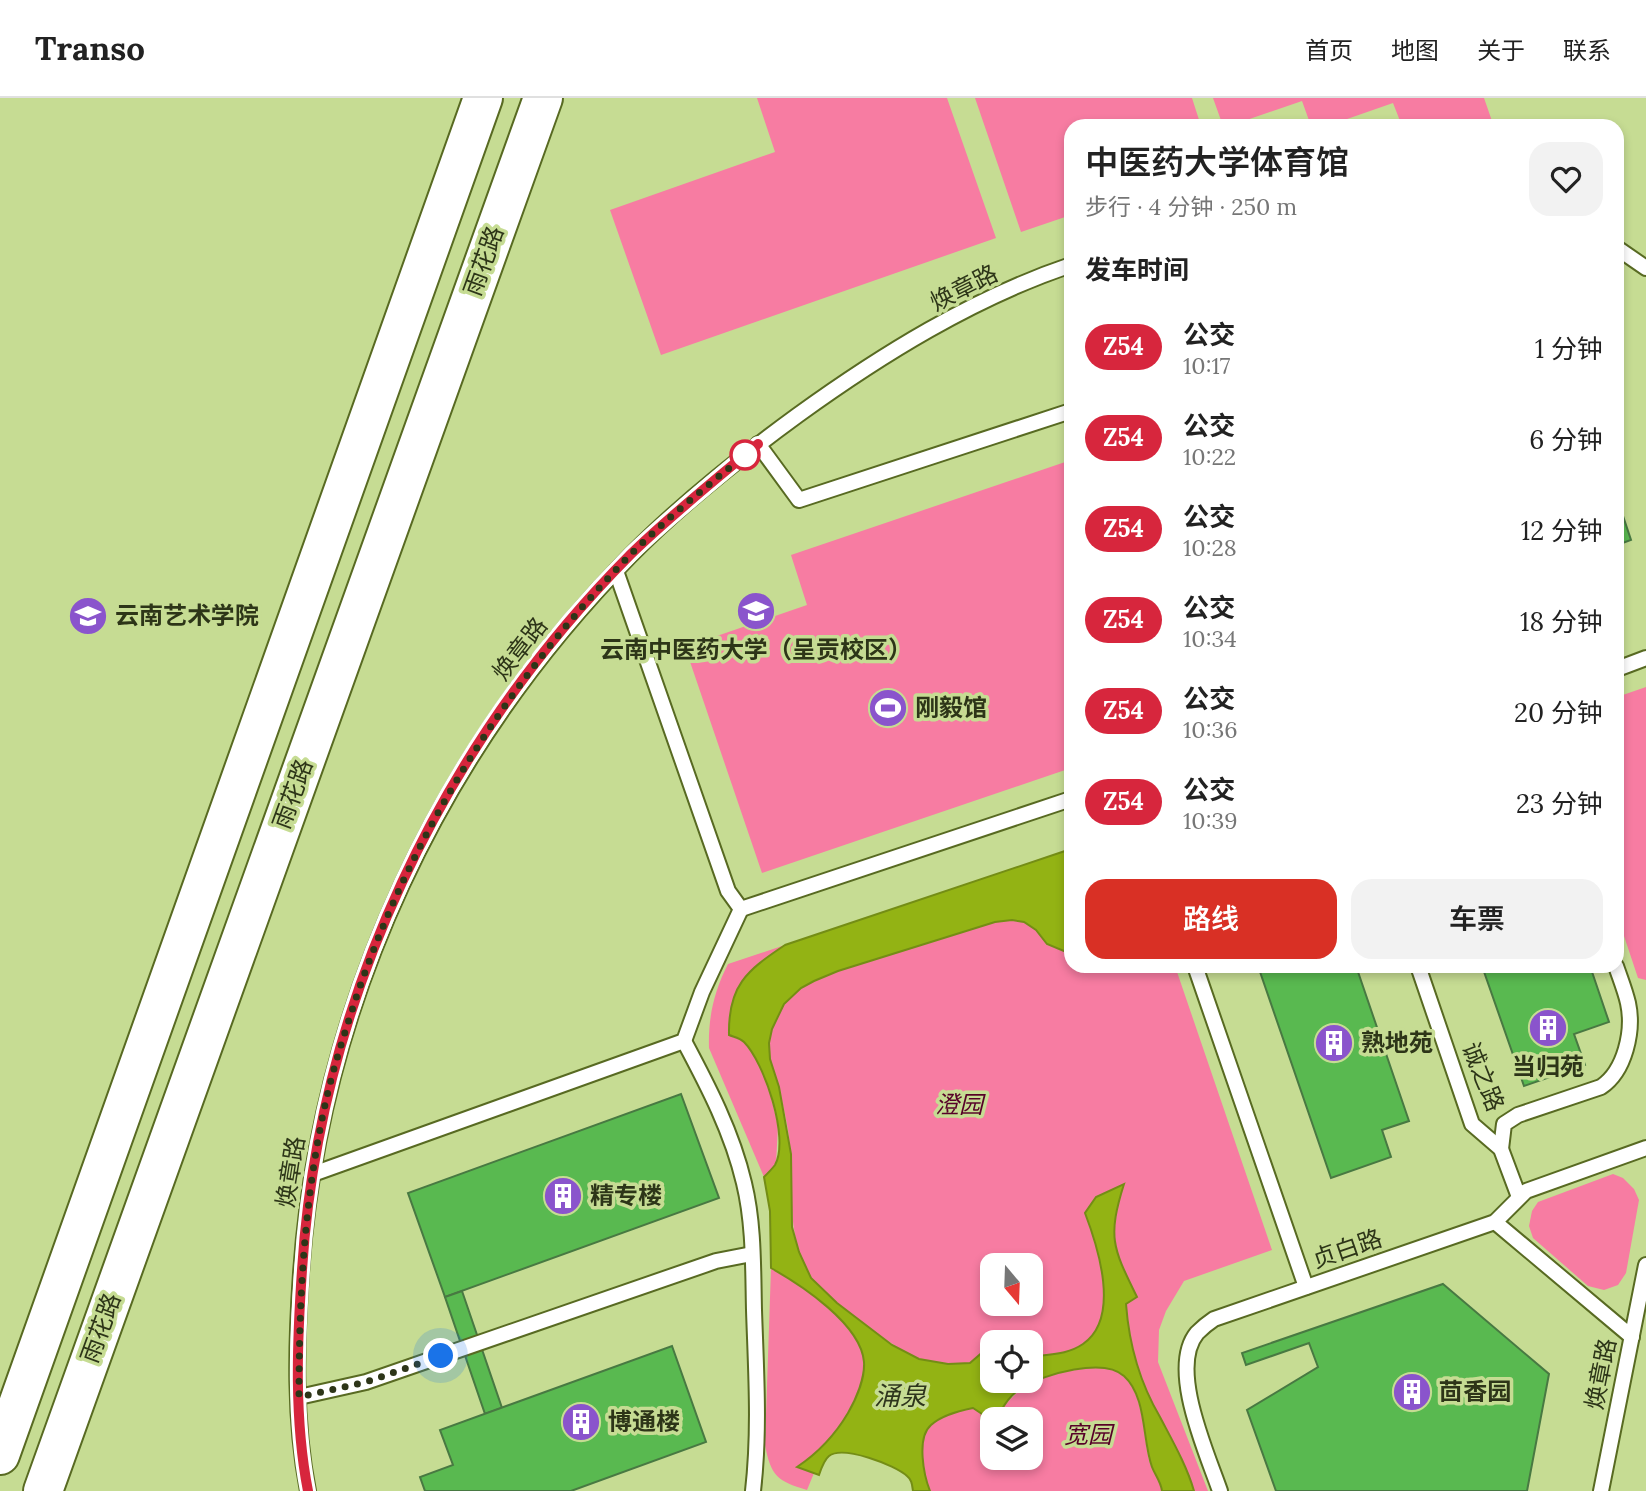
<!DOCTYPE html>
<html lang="zh">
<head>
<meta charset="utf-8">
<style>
  :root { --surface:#fff; --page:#f2f2f2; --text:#222; --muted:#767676; --line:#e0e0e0; --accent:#d93025 }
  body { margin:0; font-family:Lora,"Noto Sans SC",serif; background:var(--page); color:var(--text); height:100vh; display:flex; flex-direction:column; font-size:26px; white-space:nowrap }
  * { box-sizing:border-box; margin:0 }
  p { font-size:23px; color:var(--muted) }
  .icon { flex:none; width:38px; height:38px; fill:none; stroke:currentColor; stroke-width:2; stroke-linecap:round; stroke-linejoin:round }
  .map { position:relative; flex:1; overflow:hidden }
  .side { position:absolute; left:1064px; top:21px; width:560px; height:854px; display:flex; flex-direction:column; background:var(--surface); border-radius:21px; box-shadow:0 4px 10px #0003 }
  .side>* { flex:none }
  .badge { padding:0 14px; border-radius:23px; font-size:24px; line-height:46px }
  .needle { width:46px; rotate:161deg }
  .buttons { position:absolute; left:980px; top:1155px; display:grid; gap:14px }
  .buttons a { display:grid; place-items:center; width:63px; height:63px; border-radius:14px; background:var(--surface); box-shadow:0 4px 10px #0003; font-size:35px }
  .you { position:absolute; width:35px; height:35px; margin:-18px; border:5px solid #fff; border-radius:50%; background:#1a73e8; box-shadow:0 0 0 10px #1a73e833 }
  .map>.badge { position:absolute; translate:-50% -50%; box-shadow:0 0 0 4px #fff }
  h2 { padding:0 21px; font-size:26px; line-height:63px }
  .round { display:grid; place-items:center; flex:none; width:74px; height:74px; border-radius:21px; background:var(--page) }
  .head { display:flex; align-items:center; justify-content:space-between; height:119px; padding:0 21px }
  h1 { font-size:33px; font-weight:600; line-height:52px }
  .button { display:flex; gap:14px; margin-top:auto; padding:14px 21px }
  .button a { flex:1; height:80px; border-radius:21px; background:var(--accent); color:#fff; font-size:28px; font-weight:600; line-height:80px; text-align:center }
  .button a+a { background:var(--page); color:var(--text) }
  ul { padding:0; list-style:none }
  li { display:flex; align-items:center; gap:21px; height:91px; padding:0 21px }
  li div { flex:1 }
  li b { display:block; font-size:26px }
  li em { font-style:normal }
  li .badge { min-width:77px; font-weight:700; text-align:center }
  header { display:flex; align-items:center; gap:42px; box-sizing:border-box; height:98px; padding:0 35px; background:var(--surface); border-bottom:2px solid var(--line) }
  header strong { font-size:33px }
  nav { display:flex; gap:38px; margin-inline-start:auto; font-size:24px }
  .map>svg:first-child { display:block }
  .green { fill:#f77ca2; fill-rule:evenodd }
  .water { fill:#93b314; stroke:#748d15; stroke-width:2 }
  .building { fill:#59b950; stroke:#487942; stroke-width:2 }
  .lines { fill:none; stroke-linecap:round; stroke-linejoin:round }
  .lane-casing { stroke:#586a22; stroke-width:18 }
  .secondary-casing { stroke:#586a22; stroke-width:42 }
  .lane { stroke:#fff; stroke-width:14 }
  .secondary { stroke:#fff; stroke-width:38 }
  .line-casing { stroke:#fff; stroke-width:16 }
  .line { stroke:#d7263d; stroke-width:10 }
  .walk { stroke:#2d3518; stroke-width:7; stroke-dasharray:0 12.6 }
  .stop-dot { fill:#fff; stroke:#d7263d; stroke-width:3.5 }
  .labels { text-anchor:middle; stroke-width:7; stroke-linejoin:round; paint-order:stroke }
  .street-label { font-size:24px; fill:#2d3518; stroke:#c6dc93 }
  .poi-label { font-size:24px; font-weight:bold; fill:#2d3518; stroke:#c6dc93; text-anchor:start }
  .park-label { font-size:24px; font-style:italic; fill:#570028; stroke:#c6dc93 }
  .water-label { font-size:26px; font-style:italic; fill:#2e351d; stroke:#c6dc93 }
</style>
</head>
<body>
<header>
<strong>Transo</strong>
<nav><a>首页</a><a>地图</a><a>关于</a><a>联系</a></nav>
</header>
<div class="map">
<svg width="1646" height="1393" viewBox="0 0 1646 1393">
  <rect width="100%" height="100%" fill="#c6dc93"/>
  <g class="green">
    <path d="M757 0H947L996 140 661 257 610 112 775 54Z"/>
    <path d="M975 0H1192L1201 28H1071V117L1021 134Z"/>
    <path d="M1213 0H1484L1492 23 1478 28H1402L1393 5 1327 28H1311L1302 3 1229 28H1223Z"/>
    <path d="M1071 362V670L762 775 685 549 807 507 791 457Z"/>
    <path d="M1646 589V882L1638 880 1617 817V599Z"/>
    <path d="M1012 822 1024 824 1036 832 1047 846 1071 856V868H1175L1272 1152 1184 1183 1166 1213 1159 1232 1158 1264 1208 1393H1194C1187 1368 1172 1342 1160 1319 1140 1284 1129 1245 1126 1206L1137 1199C1113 1150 1107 1140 1123 1087L1096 1099 1085 1115C1098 1149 1121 1221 1083 1246 1067 1257 1049 1256 1031 1259V1244H992C985 1249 980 1262 970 1265 956 1270 931 1265 918 1260 895 1251 820 1197 809 1177 783 1128 796 1084 788 1032 785 1015 781 997 776 980 773 969 768 957 769 944 770 932 776 915 785 906 811 874 861 866 899 854 931 844 963 834 995 824ZM992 1167H1031V1206H992Z"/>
    <path d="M785 847 758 865 742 941 761 968 767 983 778 1028 776 1066 764 1079 709 950C708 920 714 893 728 866Z"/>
    <path d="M1613 1076 1623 1080 1634 1091 1639 1102 1626 1175 1618 1187 1604 1192 1588 1188 1533 1140 1529 1128 1532 1113 1538 1104Z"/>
    <path d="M771 1170C801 1188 860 1225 864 1263 866 1279 856 1301 849 1314 836 1336 819 1355 798 1369L814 1375 807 1392C777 1383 771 1378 765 1347Z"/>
    <path d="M1101 1268C1148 1276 1140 1333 1151 1368 1154 1377 1161 1383 1162 1393H930C924 1378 916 1340 931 1327 942 1317 958 1313 973 1310L983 1316 988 1328 992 1324V1360H1031V1321H996C1020 1278 1056 1275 1101 1268Z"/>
  </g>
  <path class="water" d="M1071 751V856L1047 846 1036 832 1024 824 1012 822 995 824 838 873 814 883 801 890 784 906 772 931 769 945 770 961 779 989 791 1056 792 1129 799 1154 811 1180 837 1205 892 1247 919 1261 948 1266 970 1265 992 1246V1283H1031V1259C1049 1256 1067 1257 1083 1246 1121 1220 1098 1149 1085 1115L1096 1099 1124 1086C1107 1140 1113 1150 1137 1199L1126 1206C1129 1246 1140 1285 1160 1319 1172 1342 1187 1368 1194 1393H1162C1161 1384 1155 1377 1152 1369 1142 1341 1147 1299 1124 1278 1104 1259 1045 1276 1023 1289 1010 1296 1003 1309 996 1321H992L988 1328 981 1323 982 1316 973 1310C958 1313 942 1317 931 1327 916 1340 924 1378 930 1393H913C912 1387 912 1382 907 1378 895 1367 843 1347 829 1358 824 1362 821 1371 819 1377L797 1369C818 1355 835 1337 848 1315 856 1301 865 1280 864 1264 861 1226 801 1187 771 1170L770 1113 764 1079C767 1076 772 1071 775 1067 790 1040 764 964 744 944 740 940 734 939 729 937 728 888 746 873 785 847Z"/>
  <g class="building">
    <path d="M1617 400 1631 442 1617 447Z"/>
    <path d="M1258 868H1356L1409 1023 1382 1032 1391 1059 1331 1080Z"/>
    <path d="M1482 868H1590L1609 924 1574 936 1585 967 1524 988Z"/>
    <path d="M681 996 719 1100 445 1199 408 1095Z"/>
    <path d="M1443 1186 1549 1276 1527 1393H1276L1247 1312 1318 1269 1309 1245 1246 1267 1242 1255Z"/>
    <path d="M462 1193 502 1310 485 1316 445 1199Z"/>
    <path d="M672 1248 706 1344 571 1393H425L420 1379 453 1367 440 1332Z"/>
  </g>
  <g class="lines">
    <g class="lane-casing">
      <g id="lane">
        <path d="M1617 150 1646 170"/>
        <path d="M758 346 799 402 1071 313"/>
        <path d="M616 473 728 793 741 811 1071 701"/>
        <path d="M1617 571 1646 560"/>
        <path d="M1195 868 1306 1189"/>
        <path d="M1418 868 1472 1026 1501 1051 1519 1099"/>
        <path d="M684 943C708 988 732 1034 744 1085 754 1126 753 1170 754 1212 756 1273 760 1332 753 1393"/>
        <path d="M1501 1051 1504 1026 1518 1017 1601 989C1625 973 1634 933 1628 905 1625 892 1620 880 1616 868"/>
        <path d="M313 1076 684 943 702 894 741 811"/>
        <path d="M1495 1124 1632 1239"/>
        <path d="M299 1299 366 1284 716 1163 752 1156"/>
        <path d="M308 1393C294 1322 296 1247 301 1175 320 904 441 651 630 458 681 406 739 360 798 317 881 257 973 200 1071 167"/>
        <path d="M1220 1393C1207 1355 1168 1270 1197 1235 1202 1230 1208 1225 1214 1221L1495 1124 1526 1093 1646 1050"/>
        <path d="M1601 1393 1646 1167"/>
      </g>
    </g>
    <g class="secondary-casing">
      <g id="secondary">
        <path d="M0 1357 483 0"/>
        <path d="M43 1393 543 0"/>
      </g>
    </g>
    <use href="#lane" class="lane"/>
    <use href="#secondary" class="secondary"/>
  </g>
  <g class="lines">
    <g class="line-casing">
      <path id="line" d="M308 1393C294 1321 297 1245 302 1172 319 903 442 646 631 456 671 417 715 382 758 346"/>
    </g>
    <use href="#line" class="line"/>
    <path class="walk" d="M441 1258 366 1284 299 1299C299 1201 304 1103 325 1007 333 970 345 934 357 897 414 731 508 583 630 457 666 421 706 389 745 357"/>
  </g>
  <defs>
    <g id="university-disc" transform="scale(2.0125)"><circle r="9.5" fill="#8a54cc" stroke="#c6dc93"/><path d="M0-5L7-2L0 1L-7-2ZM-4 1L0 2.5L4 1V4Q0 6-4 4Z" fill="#fff"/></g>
    <g id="stadium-disc" transform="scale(2.0125)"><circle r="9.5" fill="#8a54cc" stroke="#c6dc93"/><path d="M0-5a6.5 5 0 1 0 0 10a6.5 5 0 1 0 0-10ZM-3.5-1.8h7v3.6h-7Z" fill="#fff"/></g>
    <g id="building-disc" transform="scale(2.0125)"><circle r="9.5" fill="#8a54cc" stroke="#c6dc93"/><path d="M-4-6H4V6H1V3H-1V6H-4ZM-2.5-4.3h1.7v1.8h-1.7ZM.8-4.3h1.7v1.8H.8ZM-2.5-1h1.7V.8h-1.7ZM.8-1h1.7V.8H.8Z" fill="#fff"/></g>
  </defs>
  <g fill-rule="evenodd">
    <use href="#university-disc" x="756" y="513"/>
    <use href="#university-disc" x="88" y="518"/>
    <use href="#stadium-disc" x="888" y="610"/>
    <use href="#building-disc" x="1548" y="930"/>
    <use href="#building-disc" x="1334" y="945"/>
    <use href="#building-disc" x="563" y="1098"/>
    <use href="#building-disc" x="1412" y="1294"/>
    <use href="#building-disc" x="581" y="1324"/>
  </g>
  <circle class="stop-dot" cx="745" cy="357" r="14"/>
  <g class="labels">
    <g class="street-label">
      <text transform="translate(484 163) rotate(-70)" y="8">雨花路</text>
      <text transform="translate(964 190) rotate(-27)" y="8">焕章路</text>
      <text transform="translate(520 551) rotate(-52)" y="8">焕章路</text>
      <text transform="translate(293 696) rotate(-70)" y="8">雨花路</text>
      <text transform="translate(1483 979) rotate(68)" y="8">诚之路</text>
      <text transform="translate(291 1074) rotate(-81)" y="8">焕章路</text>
      <text transform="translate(1347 1151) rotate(-19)" y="8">贞白路</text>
      <text transform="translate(101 1230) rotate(-70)" y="8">雨花路</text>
      <text transform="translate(1601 1276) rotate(-79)" y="8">焕章路</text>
    </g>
    <g class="poi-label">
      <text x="115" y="526">云南艺术学院</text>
      <text x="756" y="560" text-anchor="middle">云南中医药大学（呈贡校区）</text>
      <text x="915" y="618">刚毅馆</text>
      <text x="1361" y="953">熟地苑</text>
      <text x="1548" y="977" text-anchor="middle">当归苑</text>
      <text x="590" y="1106">精专楼</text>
      <text x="1439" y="1302">茴香园</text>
      <text x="608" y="1332">博通楼</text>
    </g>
    <g class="park-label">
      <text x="959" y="1015">澄园</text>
      <text x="1088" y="1345">宽园</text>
    </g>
    <g class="water-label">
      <text x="900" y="1307">涌泉</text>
    </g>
  </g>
</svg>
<div class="buttons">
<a><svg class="needle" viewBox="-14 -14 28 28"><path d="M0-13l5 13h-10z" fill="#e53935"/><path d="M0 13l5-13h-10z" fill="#767676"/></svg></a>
<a><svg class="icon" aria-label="locate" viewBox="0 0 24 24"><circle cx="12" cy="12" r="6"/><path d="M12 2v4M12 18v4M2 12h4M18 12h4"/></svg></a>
<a><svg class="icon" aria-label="layers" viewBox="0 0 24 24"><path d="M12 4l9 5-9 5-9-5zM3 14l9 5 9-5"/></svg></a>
</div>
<div class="you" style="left:441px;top:1258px"></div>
<section class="side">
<div class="head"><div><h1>中医药大学体育馆</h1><p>步行 · 4 分钟 · 250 m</p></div><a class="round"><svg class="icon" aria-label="heart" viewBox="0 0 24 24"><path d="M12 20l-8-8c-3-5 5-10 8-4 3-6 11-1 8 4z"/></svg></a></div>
<h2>发车时间</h2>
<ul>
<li><span class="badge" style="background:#d7263d;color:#fff">Z54</span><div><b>公交</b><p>10:17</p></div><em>1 分钟</em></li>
<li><span class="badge" style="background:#d7263d;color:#fff">Z54</span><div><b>公交</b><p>10:22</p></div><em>6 分钟</em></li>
<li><span class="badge" style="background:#d7263d;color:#fff">Z54</span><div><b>公交</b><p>10:28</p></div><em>12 分钟</em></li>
<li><span class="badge" style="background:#d7263d;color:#fff">Z54</span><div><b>公交</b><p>10:34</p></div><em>18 分钟</em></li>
<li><span class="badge" style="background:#d7263d;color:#fff">Z54</span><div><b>公交</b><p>10:36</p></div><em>20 分钟</em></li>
<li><span class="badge" style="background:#d7263d;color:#fff">Z54</span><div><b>公交</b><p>10:39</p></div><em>23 分钟</em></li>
</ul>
<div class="button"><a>路线</a><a>车票</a></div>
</section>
</div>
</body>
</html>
